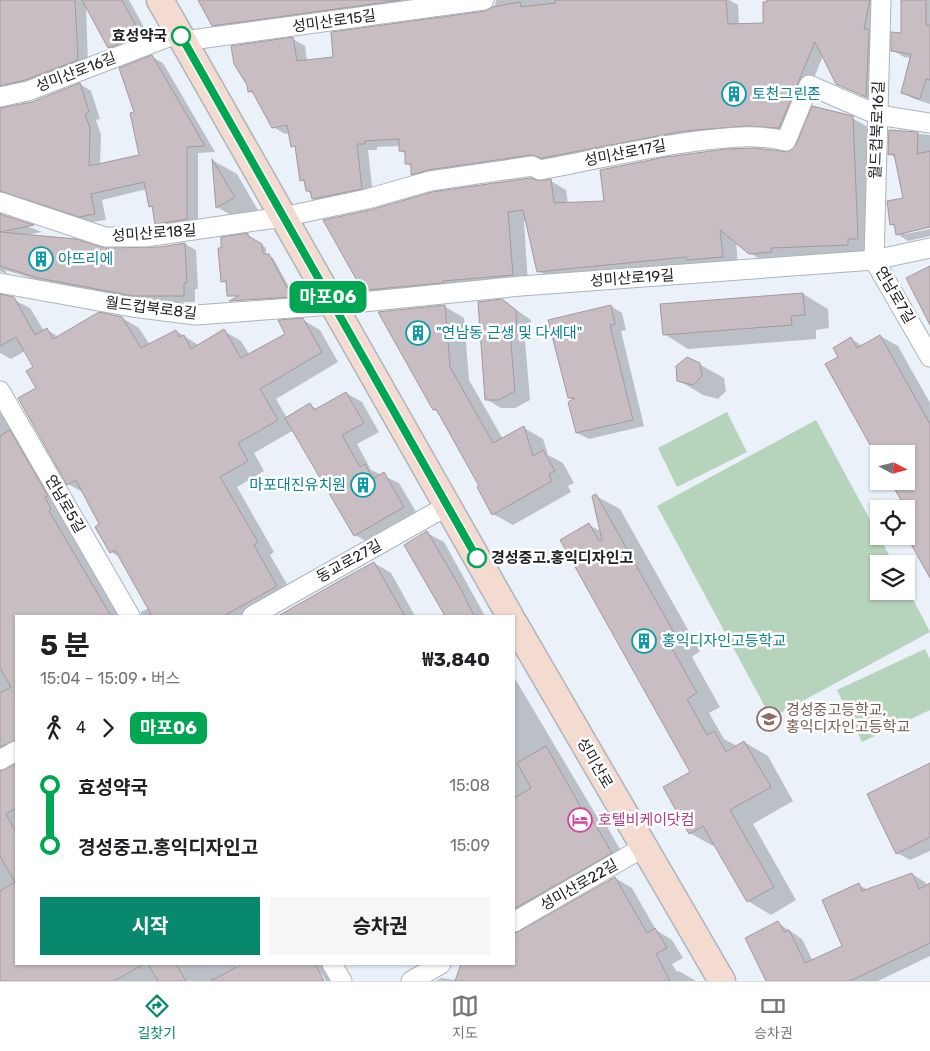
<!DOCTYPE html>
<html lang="ko">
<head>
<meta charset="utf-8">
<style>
  :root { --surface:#fff; --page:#f6f6f6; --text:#202124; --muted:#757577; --line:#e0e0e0; --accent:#08896e }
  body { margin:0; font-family:Rubik,"Noto Sans KR",sans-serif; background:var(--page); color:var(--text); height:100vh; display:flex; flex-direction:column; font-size:19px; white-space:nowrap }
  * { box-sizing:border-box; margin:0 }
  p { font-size:16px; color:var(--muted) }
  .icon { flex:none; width:28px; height:28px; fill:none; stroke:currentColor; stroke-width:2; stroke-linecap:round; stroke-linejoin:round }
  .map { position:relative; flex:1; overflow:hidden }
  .panel { position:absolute; left:15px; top:615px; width:500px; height:350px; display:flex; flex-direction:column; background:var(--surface); border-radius:0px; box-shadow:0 1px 4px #0004 }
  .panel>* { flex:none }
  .badge { padding:0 10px; border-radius:8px; font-size:18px; line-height:32px }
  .needle { width:32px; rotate:97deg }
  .controls { position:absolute; left:870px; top:445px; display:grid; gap:10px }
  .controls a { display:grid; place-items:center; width:45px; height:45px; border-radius:0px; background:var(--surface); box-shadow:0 1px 4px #0004; font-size:25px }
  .map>.badge { position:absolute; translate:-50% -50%; box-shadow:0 0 0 2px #fff }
  .legs { display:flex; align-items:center; gap:8px; height:55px; padding:0 25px; font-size:16px }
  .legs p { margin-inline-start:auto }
  .summary { display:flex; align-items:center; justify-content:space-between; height:85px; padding:0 25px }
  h1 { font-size:28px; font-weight:700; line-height:38px }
  .button { display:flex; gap:10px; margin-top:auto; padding:10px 25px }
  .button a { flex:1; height:58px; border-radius:0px; background:var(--accent); color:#fff; font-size:20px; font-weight:700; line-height:58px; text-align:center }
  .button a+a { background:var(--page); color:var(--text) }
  ul { padding:0 25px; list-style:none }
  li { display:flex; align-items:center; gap:18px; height:60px; font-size:19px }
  li i { display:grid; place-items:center; width:8px; height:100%; margin:0 6px; background:currentColor }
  li i::after { content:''; width:12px; height:12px; margin:-6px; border:4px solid; border-radius:50%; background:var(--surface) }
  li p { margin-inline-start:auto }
  li:first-child i { background:linear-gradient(#0000 50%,currentColor 0) }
  li:last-child i { background:linear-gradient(currentColor 50%,#0000 0) }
  .tabs { display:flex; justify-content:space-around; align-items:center; height:70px; border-top:1px solid var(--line); background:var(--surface); font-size:14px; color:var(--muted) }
  .tabs a { display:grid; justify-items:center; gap:2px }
  .tabs .selected { color:var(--accent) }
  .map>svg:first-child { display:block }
  .green { fill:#b6d3bb }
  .shadow { fill:#0003 }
  .building { fill:#c7bdc2; stroke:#a3999e }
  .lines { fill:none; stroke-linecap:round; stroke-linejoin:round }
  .street-casing { stroke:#adb4bc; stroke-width:21 }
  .secondary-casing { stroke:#adb4bc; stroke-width:29 }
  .street { stroke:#fff; stroke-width:19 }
  .secondary { stroke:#f4dbd0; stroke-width:26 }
  .line-1-casing { stroke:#fff; stroke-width:11 }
  .line-1 { stroke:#00a651; stroke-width:8 }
  .stop-1-dot { fill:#fff; stroke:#00a651; stroke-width:2.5 }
  .labels { text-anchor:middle; stroke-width:5; stroke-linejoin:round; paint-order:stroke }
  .street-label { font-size:15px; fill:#212326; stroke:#fff }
  .stop-label { font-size:15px; font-weight:bold; fill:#212326; stroke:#fff; text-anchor:end }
  .culture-label { font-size:15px; fill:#0d838f; stroke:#fff; text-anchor:start }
  .education-label { font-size:15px; fill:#785e54; stroke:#fff; text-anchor:start }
  .hotel-label { font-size:15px; fill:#b23c85; stroke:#fff; text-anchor:start }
</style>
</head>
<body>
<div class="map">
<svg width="930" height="981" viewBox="0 0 930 981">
  <rect width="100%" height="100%" fill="#eaf1f9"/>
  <g class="green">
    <path d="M727 412 747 452 677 487 658 448Z"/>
    <path d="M816 420 894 564H879V591H906V586L930 632 771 718 657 506Z"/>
    <path d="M925 649 930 659V710L862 742 837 690Z"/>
  </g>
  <g class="shadow">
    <path d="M0 0H129L152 42 120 54 109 47 86 5 88 66 0 101 2 109 31 103 80 84 91 91 100 119 96 120 101 135 100 165 141 156 135 113 152 57 163 63 215 152 198 153V225L168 230 157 223 147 189 102 200 106 220 92 222 15 197 3 200 0 212Z"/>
    <path d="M199 0H458L225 32 213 25Z"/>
    <path d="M496 0H729L738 5 739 25H764L768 0H884L877 103 836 83 823 56 791 134 424 181 412 174V167L406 163 407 154 400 151V146L377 147V150H368L373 195 324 205 313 199 312 194 307 191 306 183 301 180 297 148 293 146 290 133 285 134 273 127 256 95 249 91 293 39 305 46 307 61 335 58 486 12 495 5Z"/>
    <path d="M902 0H930V104L914 99 902 92 912 58 904 57 892 50 902 35Z"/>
    <path d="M852 118 868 127 873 247 864 248V253L787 256V261L766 263 750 253 736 241 738 266 554 280 538 271 527 220 524 221 528 284 383 299 361 285 541 182 551 181 566 190 568 204 605 202 789 153Z"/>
    <path d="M890 131 930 135V227L905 232V234L930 229V236L908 241 897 234 895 227 891 224 904 199 896 158 889 154Z"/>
    <path d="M214 161 237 174 259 212 241 221 217 207Z"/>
    <path d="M0 212 4 217 42 232 26 235 105 250 160 248 185 244 196 250 198 289H195V302L153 303 50 284 5 270 7 274 0 271Z"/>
    <path d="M248 235 266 248V255L273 258 295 298 231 301 239 297 228 295 227 283 222 281Z"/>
    <path d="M0 293 30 308 44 331 47 330 59 337 122 318 139 328 150 345 176 331 200 346 224 331 241 341 249 354 287 334 303 320 320 330 338 362 276 399 287 418 310 405 318 410 346 393 362 402 379 432 357 444 371 470 399 483 419 517 371 544 355 535 294 430 254 453 264 471 237 487 274 552 270 555 295 598 263 616H141V612L149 608 120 557 111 552 101 525 84 493 68 484 38 389 34 367 25 351 11 359 0 353Z"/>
    <path d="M803 294 828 309 829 328 816 330V339L688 349 664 334 661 306Z"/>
    <path d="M502 300 531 320 532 339 525 340 530 400 515 408H501L486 399Z"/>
    <path d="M444 306 464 318 469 380 503 439 524 428 543 439 548 455 563 463 574 483 568 486 571 492 513 525 493 514 481 487 440 413 434 410Z"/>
    <path d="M611 306 622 313 626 330 621 331 644 426 589 439 577 433 574 400 569 398Z"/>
    <path d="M880 336 898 346 930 403V575L906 481V454L840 358 851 339 863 346Z"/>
    <path d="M699 364 724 378 726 391 718 399 703 395 678 380Z"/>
    <path d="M0 405 121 616H16V758L7 763 5 772 16 764V964H235L237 968 244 964H320L329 978 335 981H326L321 973H318L323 981H0Z"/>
    <path d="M596 496 620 509 700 651 692 657 720 707 709 713 724 739 737 746 744 742 768 756 793 801 753 824 796 900 771 915 748 901 716 845 713 846 690 833 692 772 589 525 602 532Z"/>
    <path d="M427 533 444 542 485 616H447L406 545Z"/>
    <path d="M374 563 391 573 415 616H278Z"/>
    <path d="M514 677 596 815 602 818 628 863 521 927V933L615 878 632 888 656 930 672 940 683 958 672 964 677 972 679 971 696 981H436L441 978 456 980 462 966 466 964H514Z"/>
    <path d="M930 764V851L910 860 897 853Z"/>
    <path d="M912 874 925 882 927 886 930 885V956L878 981H766L746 938 778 923 802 939 813 961 844 946 859 885 868 890Z"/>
  </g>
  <g class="building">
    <path d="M0 0H75L78 60 25 80 0 86Z"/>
    <path d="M82 0H122L141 35 108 48Z"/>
    <path d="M198 0H401L212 26Z"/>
    <path d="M555 0H726L728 24 763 23V2H767V0H870L864 29H869L866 97 836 84 815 42 779 128 746 126 684 131 542 158 530 155 428 170 411 175V164H405V151H399V139L365 141V144H357L362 189 312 199 310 191H306L304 180 300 181 295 146 291 147 287 125 272 128 252 91 248 92 247 85 234 64 231 46 293 37 297 61 333 57 331 32 486 11 493 7 520 2 521 7 555 3Z"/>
    <path d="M901 0H926V25H930V80L926 79 920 99 901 93 911 54 891 51V32L901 33Z"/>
    <path d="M152 55 205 146 187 147V219L155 224 152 206 149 207 144 182 91 194 95 214 79 217 0 191V108L32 102 80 83 89 112 85 114 90 128 89 166 139 155 130 113 134 112 119 68Z"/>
    <path d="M812 106 853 116 858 239H848V245L771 248 772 252 749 254 720 230 723 257 687 260 686 257 537 272 523 210 508 212 513 275 443 281V283L366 290 364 286H360L323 220 370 210 432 192 530 178 541 181 551 179 554 203 604 201 600 170 666 157 727 149 755 148 789 152 796 145Z"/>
    <path d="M889 130 918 132 917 154 930 151V227L896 235 894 224 890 225 887 201 903 198 894 154 888 155Z"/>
    <path d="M212 159 235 197 216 208Z"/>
    <path d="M0 214 34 225 0 232Z"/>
    <path d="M0 232 76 239 105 248 160 247 185 243 187 283H184V296H134L38 278 0 266Z"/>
    <path d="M248 233V236L262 244 263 254H269L292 297 229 301 239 296H227L226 281 221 282 218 248H221V237Z"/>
    <path d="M930 266V325L906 278Z"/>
    <path d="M803 293 805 315 791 316 792 325 663 335 660 304Z"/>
    <path d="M0 294 14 297 35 335 47 328 53 339 99 312 122 317 141 348 176 330 180 337 184 335 191 349 224 329 241 358 285 334 278 320 303 318 322 352 260 389 278 420 238 443 248 461 220 477 258 542 254 545 277 586 224 616H152L115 550 110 553 95 527 99 524 76 480 67 485 18 398 36 388 26 371 33 367 16 337 0 346Z"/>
    <path d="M502 299 516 310 517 331 510 332 515 391 499 400H485L478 302Z"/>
    <path d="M445 305 450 367 493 443 524 426 533 456 543 450 555 471 549 474 552 481 492 515 477 487 479 486 436 409 433 410 378 312Z"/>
    <path d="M611 305 615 324 610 325 633 420 576 433 568 402 575 398H568L548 320Z"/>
    <path d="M880 335 930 424V578L906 535V509L890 481H906V454H879V461L825 364 838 357 833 348 851 337 857 348Z"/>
    <path d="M687 357 700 363 702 376 693 385 677 381 676 366Z"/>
    <path d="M346 392 364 423 342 435 360 467 365 464 373 479 384 472 404 507 354 536 285 418 310 403 314 410Z"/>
    <path d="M10 430 48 496 45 497 51 509 49 511 111 616H16V740L0 747V693L11 687 0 668V436Z"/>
    <path d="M596 494 677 638 669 643 697 693 687 699 707 735 714 731 726 752 744 741 771 787 730 810 774 887 747 902 703 826 689 834 663 787 690 772 560 540 589 523 599 541 602 540 592 496Z"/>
    <path d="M427 531 461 589 474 616H445L404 545Z"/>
    <path d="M374 562 405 616H278L341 580Z"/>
    <path d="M546 746 582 809 585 807 612 853 514 909V798L531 788 517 763Z"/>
    <path d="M930 763V837L896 854 867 794Z"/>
    <path d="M16 764V808L6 814 16 832V964H144L114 981H0V891L15 882 0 856V771Z"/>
    <path d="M912 873 919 889 930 883V943L850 981H766L745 938 778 921 784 932 789 930 805 963 842 946 822 900 859 883 862 891Z"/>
    <path d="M615 877 647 933 655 928 667 948 656 954 670 981H455L461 964H514V934Z"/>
    <path d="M148 964H176L186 981H158Z"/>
    <path d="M242 964H315L324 981H211Z"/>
  </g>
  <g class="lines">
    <g class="street-casing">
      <g id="street">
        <path d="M881 0 874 260 930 357"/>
        <path d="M184 41 484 0"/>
        <path d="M0 97 28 91 179 33"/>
        <path d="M0 202 105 237H145L283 217 367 199 430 181 532 166 540 170C595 160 650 146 706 140 734 137 758 134 786 141L809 85 878 115 930 123"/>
        <path d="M0 283 132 307 196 315 333 305 521 286 874 260 930 248"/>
        <path d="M0 391 130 616"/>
        <path d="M252 616 447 506"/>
        <path d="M0 760 16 751"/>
        <path d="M514 922 644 847"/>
        <path d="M332 964 342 981"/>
        <path d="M411 981 441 964"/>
      </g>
    </g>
    <g class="secondary-casing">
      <g id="secondary">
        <path d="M160 0 510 616"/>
        <path d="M514 623 722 981"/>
      </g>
    </g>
    <use href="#street" class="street"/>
    <use href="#secondary" class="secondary"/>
  </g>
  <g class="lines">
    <g class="line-1-casing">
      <path id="line-1" d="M181 36 477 558"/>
    </g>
    <use href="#line-1" class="line-1"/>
  </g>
  <defs>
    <g id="building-ring" transform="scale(1.25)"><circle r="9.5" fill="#fff" stroke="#0f9aa8" stroke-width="1.5"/><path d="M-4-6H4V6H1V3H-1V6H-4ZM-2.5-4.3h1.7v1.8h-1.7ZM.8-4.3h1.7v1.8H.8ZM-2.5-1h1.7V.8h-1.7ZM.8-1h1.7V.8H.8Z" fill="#0f9aa8"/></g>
    <g id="school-ring" transform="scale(1.25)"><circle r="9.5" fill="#fff" stroke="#8d6e63" stroke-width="1.5"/><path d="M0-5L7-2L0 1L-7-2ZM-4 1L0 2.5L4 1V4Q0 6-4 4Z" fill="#8d6e63"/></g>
    <g id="hotel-ring" transform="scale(1.25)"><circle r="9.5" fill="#fff" stroke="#d1479c" stroke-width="1.5"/><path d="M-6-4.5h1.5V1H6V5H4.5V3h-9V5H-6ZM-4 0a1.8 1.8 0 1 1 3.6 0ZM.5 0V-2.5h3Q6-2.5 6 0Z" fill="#d1479c"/></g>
  </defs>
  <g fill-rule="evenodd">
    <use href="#building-ring" x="734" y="94"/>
    <use href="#building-ring" x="41" y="259"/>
    <use href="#building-ring" x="418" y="333"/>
    <use href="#building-ring" x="363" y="485"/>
    <use href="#building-ring" x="644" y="641"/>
    <use href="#school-ring" x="769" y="719"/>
    <use href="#hotel-ring" x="580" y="820"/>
  </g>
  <g class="stop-1-dot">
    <circle cx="181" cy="36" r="9"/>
    <circle cx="477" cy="558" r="9"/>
  </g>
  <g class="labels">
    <g class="street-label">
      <text transform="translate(334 21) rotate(-8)" y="5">성미산로15길</text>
      <text transform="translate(76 72) rotate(-21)" y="5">성미산로16길</text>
      <text transform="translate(877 130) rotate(-88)" y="5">월드컵북로16길</text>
      <text transform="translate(625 153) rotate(-11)" y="5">성미산로17길</text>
      <text transform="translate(154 233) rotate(-4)" y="5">성미산로18길</text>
      <text transform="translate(632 278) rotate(-4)" y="5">성미산로19길</text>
      <text transform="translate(895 295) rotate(60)" y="5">연남로7길</text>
      <text transform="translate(151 308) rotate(7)" y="5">월드컵북로8길</text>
      <text transform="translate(65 504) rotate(60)" y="5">연남로5길</text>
      <text transform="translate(349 561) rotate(-29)" y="5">동교로27길</text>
      <text transform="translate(595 763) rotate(60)" y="5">성미산로</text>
      <text transform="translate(579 885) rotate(-30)" y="5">성미산로22길</text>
    </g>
    <g class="stop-label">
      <text x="167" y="41">효성약국</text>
      <text x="491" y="563" text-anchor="start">경성중고.홍익디자인고</text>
    </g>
    <g class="culture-label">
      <text x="752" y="99">토천그린존</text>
      <text x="58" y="264">아뜨리에</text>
      <text x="436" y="338">"연남동 근생 및 다세대"</text>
      <text x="346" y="490" text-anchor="end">마포대진유치원</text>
      <text x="662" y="646">홍익디자인고등학교</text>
    </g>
    <g class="education-label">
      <text x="786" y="715">경성중고등학교,<tspan x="786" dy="17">홍익디자인고등학교</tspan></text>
    </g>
    <g class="hotel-label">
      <text x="598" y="825">호텔비케이닷컴</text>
    </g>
  </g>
</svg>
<div class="controls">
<a><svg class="needle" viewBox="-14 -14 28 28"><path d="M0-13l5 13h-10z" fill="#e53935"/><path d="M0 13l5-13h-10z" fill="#757577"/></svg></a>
<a><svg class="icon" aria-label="locate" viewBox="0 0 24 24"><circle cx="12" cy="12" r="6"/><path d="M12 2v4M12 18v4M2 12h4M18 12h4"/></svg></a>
<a><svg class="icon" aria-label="layers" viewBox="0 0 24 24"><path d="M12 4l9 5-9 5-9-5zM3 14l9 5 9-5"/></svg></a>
</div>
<b class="badge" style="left:328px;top:297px;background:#00a651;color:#fff">마포06</b>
<section class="panel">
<div class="summary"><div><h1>5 분</h1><p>15:04 – 15:09 · 버스</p></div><b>₩3,840</b></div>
<div class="legs"><svg class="icon" aria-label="walk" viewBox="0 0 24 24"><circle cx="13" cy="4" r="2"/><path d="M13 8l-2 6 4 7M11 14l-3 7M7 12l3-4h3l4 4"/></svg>4<svg class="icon" aria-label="forward" viewBox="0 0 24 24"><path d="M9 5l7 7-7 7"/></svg><b class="badge" style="background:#00a651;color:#fff">마포06</b></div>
<ul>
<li><i style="color:#00a651"></i><b>효성약국</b><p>15:08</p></li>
<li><i style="color:#00a651"></i><b>경성중고.홍익디자인고</b><p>15:09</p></li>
</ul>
<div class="button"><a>시작</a><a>승차권</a></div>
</section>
</div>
<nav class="tabs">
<a class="selected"><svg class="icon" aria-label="directions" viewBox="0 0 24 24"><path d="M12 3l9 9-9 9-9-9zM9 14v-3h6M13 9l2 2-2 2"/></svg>길찾기</a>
<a><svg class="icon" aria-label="map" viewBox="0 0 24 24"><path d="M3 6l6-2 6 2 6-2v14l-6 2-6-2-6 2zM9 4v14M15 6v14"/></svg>지도</a>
<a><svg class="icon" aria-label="tickets" viewBox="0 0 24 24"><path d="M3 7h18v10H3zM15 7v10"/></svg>승차권</a>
</nav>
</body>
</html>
